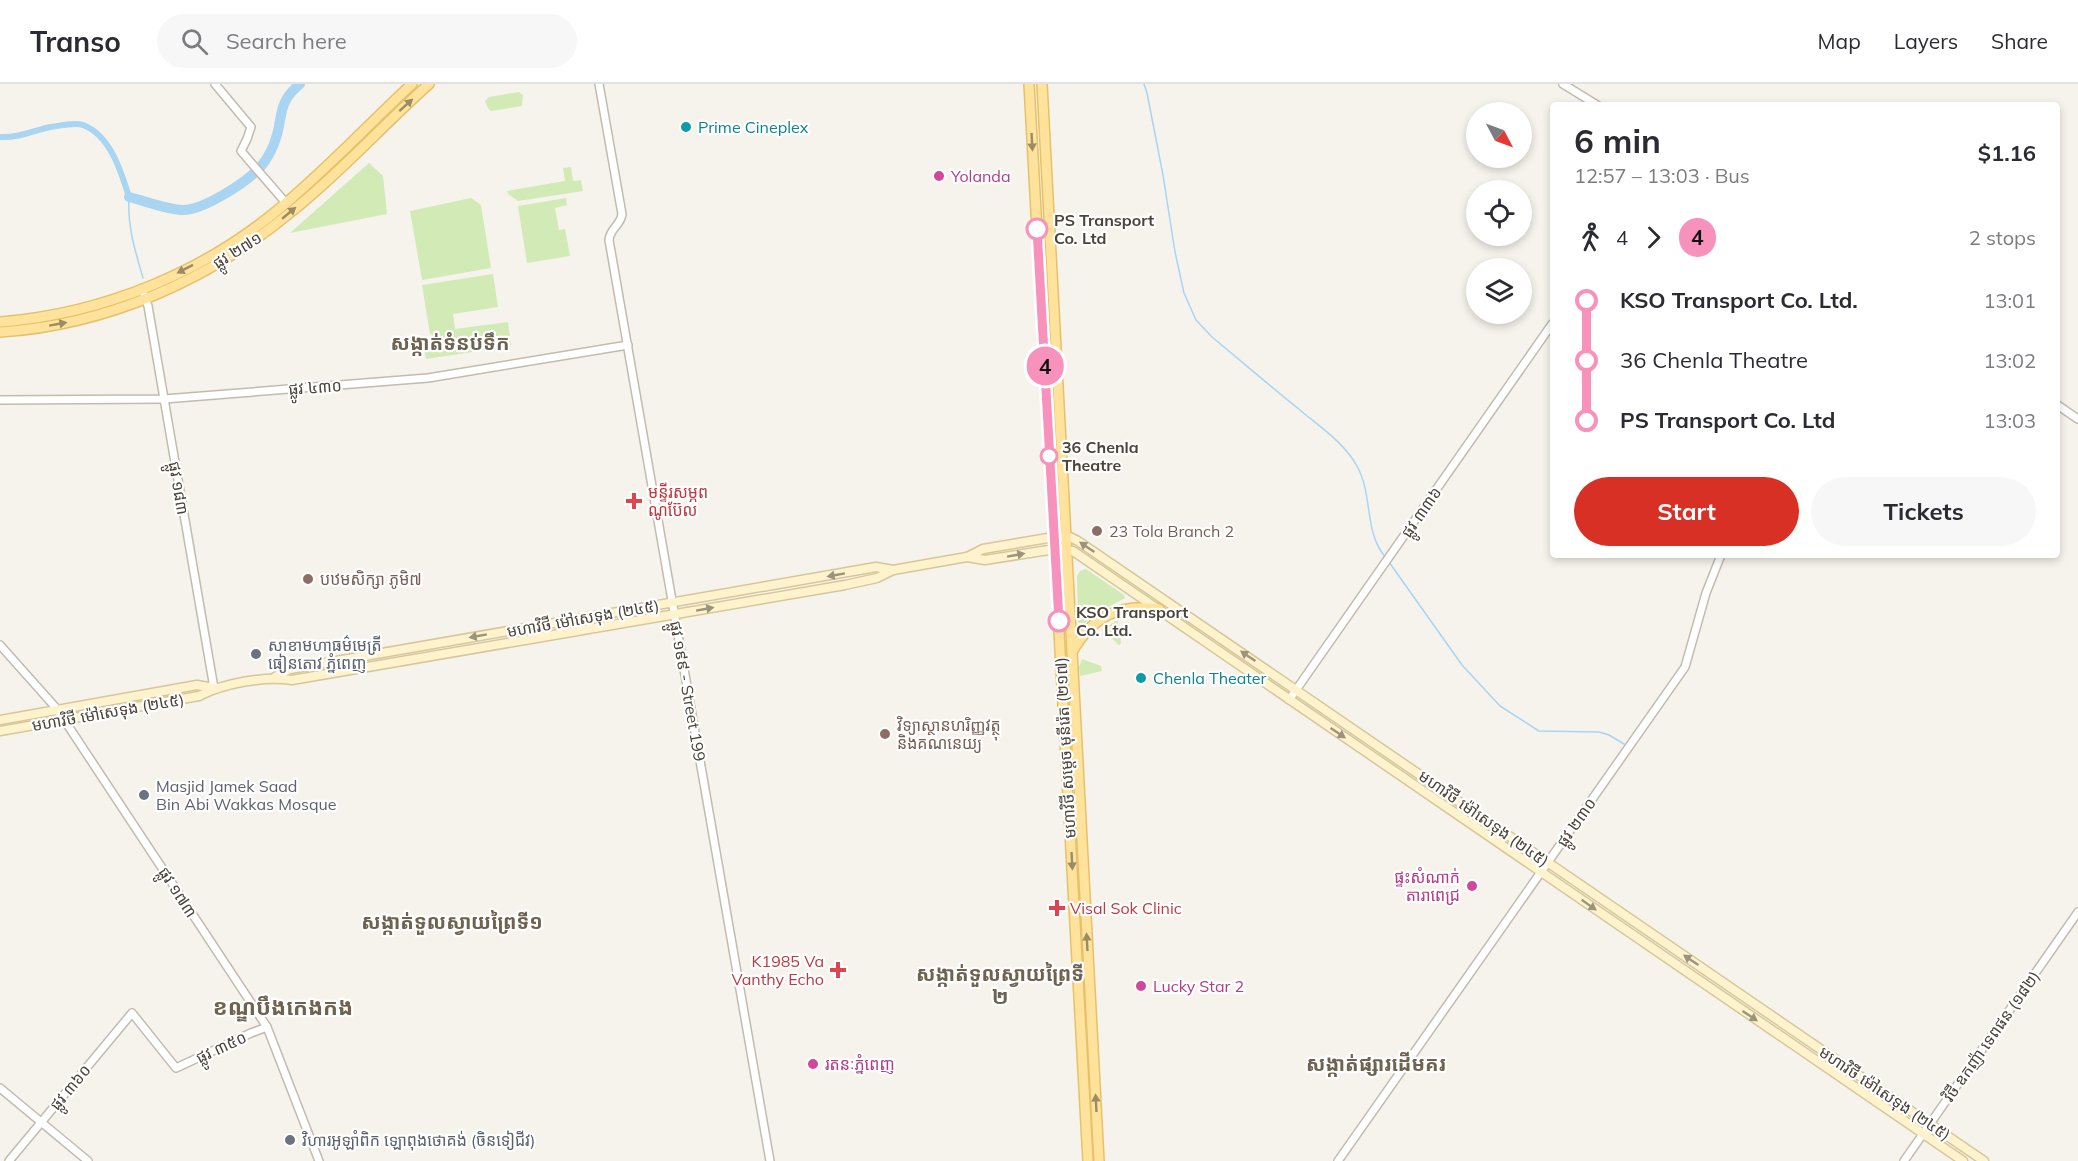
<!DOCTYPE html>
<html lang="en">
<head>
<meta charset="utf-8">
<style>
  :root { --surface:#fff; --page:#f7f7f7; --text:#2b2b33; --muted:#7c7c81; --line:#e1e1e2; --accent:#d93025 }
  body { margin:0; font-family:Mulish,"Noto Sans Khmer",sans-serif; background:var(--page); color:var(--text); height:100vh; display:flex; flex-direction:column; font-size:22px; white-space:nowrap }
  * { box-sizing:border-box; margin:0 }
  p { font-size:20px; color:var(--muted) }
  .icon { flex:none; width:33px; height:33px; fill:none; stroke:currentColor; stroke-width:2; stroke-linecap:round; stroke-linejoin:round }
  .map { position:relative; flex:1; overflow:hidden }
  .drawer { position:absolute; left:1550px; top:18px; width:510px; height:456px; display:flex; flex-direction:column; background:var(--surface); border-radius:6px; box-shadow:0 3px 9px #0003 }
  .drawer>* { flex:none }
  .badge { padding:0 12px; border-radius:20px; font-size:21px; line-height:39px }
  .needle { width:39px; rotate:131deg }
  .tools { position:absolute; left:1466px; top:18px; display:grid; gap:12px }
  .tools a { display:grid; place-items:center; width:66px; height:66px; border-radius:50%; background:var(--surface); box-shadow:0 3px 9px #0003; font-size:30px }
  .map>.badge { position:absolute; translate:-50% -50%; box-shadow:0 0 0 3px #fff }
  .legs { display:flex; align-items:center; gap:9px; height:66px; padding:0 24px; font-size:20px }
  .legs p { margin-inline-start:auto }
  .headline { display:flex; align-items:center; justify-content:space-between; height:102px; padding:0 24px }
  h1 { font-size:33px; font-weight:700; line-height:45px }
  .cta { display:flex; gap:12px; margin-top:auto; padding:12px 24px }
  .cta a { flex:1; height:69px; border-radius:36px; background:var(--accent); color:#fff; font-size:24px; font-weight:700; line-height:69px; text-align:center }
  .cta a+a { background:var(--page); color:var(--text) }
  ul { padding:0 24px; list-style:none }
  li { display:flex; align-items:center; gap:21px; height:60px; font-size:22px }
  li i { display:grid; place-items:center; width:9px; height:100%; margin:0 8px; background:currentColor }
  li i::after { content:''; width:15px; height:15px; margin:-8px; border:4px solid; border-radius:50%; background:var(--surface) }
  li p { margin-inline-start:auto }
  li:first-child i { background:linear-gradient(#0000 50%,currentColor 0) }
  li:last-child i { background:linear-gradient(currentColor 50%,#0000 0) }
  header { display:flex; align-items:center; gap:36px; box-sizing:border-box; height:84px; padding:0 30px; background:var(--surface); border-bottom:2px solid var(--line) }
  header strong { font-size:28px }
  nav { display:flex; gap:33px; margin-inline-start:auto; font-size:21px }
  .search { width:420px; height:54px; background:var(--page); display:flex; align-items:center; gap:15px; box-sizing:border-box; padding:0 21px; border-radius:33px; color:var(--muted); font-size:22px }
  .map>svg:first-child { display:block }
  .green { fill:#d2eab5 }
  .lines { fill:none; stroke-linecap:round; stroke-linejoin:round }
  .stream { stroke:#a9d4f2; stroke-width:1.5 }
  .canal { stroke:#a9d4f2; stroke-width:6 }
  .river { stroke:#a9d4f2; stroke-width:10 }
  .tertiary-casing { stroke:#c2bbae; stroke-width:10 }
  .secondary-casing { stroke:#d6c79b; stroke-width:11 }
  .primary-casing { stroke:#e6c16a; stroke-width:12 }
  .tertiary { stroke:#fff; stroke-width:7 }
  .secondary { stroke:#fff3cd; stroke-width:8 }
  .primary { stroke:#ffe39c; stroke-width:9 }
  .oneway { fill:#9c8c66 }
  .oneway2 { fill:#9c937c }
  .line-1-casing { stroke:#fff; stroke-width:14 }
  .line-1 { stroke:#f792bd; stroke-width:9 }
  .culture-dot { fill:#0f9aa8; stroke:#fff; stroke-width:2 }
  .hotel-dot { fill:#d1479c; stroke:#fff; stroke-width:2 }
  .stop-1-dot { fill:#fff; stroke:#f792bd; stroke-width:3 }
  .health-dot { fill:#e0444e; stroke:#fff; stroke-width:2 }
  .education-dot { fill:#8d6e63; stroke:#fff; stroke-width:2 }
  .worship-dot { fill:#6b7280; stroke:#fff; stroke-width:2 }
  .labels { text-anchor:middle; stroke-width:4.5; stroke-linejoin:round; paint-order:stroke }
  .culture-label { font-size:16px; fill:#0d838f; stroke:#fff; text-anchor:start }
  .hotel-label { font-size:16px; fill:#b23c85; stroke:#fff; text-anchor:start }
  .stop-label { font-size:16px; font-weight:bold; fill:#4b4439; stroke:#fff; text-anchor:start }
  .street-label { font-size:16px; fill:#4b4439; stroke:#fff }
  .health-label { font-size:16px; fill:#be3a42; stroke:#fff; text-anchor:start }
  .education-label { font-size:16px; fill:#785e54; stroke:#fff; text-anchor:start }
  .worship-label { font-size:16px; fill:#5b616d; stroke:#fff; text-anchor:start }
  .quarter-label { font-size:20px; font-weight:bold; fill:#6e6250; stroke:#fff }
  .district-label { font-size:22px; font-weight:bold; fill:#6e6250; stroke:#fff }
</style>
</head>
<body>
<header>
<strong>Transo</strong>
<div class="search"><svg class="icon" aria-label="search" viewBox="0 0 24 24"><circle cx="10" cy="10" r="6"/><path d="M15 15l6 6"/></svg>Search here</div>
<nav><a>Map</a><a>Layers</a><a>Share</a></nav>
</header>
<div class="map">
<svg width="2078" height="1077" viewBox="0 0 2078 1077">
  <rect width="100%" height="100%" fill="#f6f3ec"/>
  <g class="green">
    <path d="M519 8 523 11 522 22 491 27 488 24 485 17 489 13Z"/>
    <path d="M369 79 383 92 387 130 290 149Z"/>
    <path d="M571 83 573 97 581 96 583 107 518 117 508 110 507 107 565 97 563 84Z"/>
    <path d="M471 114 481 121 491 184 422 196 410 127Z"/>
    <path d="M566 114 567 121 555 124 559 146 565 145 570 172 527 179 518 122Z"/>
    <path d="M493 190 498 223 453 230 455 245 508 238 511 262 426 275 423 259 433 257 432 250H430L422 201Z"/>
    <path d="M1086 485 1124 511 1125 514 1095 530 1085 539 1080 540 1078 538 1077 492 1080 487Z"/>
    <path d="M1118 536 1121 559 1119 561 1102 545Z"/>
    <path d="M1082 575 1101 582 1102 587 1080 592 1079 583Z"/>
  </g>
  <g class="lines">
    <g class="stream">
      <path d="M1144 0 1147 9 1163 91 1175 168 1184 209 1196 236 1212 253C1241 277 1270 302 1300 326 1320 343 1346 360 1358 384 1373 413 1364 449 1386 474"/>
      <path d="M129 113C127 142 135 166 143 194"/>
      <path d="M1389 478 1462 581 1500 622 1539 647 1599 648 1609 651 1624 660"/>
    </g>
    <path class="canal" d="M0 53C18 54 33 47 50 43 59 42 75 38 83 41 110 51 121 87 129 113"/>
    <path class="river" d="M129 113C145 117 168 126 183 126 204 126 249 97 262 81 267 75 273 64 275 57 284 32 276 20 300 0"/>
    <g class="tertiary-casing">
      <g id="tertiary">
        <path d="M215 0 251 43 247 55 241 67 286 119"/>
        <path d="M599 0 622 130C621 141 610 144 609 156L770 1077"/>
        <path d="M1563 0 1597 21"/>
        <path d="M144 211 148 222 214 604"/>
        <path d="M0 316 164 315 428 294 628 261"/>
        <path d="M2056 320 2078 335"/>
        <path d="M0 561 57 625 267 943 319 1077"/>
        <path d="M1289 616 1552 240"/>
        <path d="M0 1004 88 1077"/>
        <path d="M9 1077 132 929 176 984 251 949 267 943"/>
        <path d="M1338 1077 1685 583 1706 509 1721 471"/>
        <path d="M1904 1077 2078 828"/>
      </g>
    </g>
    <g class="secondary-casing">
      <g id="secondary">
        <path d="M967 473 985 476 1055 465 1073 467 1963 1077"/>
        <path d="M275 593 290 585 876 483 893 486"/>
        <path d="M0 636 197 601 214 604"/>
        <path d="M0 647 199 612C224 599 264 592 292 596L845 501 877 494 893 486 967 473 983 465 1054 453H1070L1078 457 1984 1077"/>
      </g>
    </g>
    <g class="primary-casing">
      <g id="primary">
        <path d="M1029 0 1088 1077"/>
        <path d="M1042 0 1099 1077"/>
        <path d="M0 238C104 230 208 187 286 119 330 82 370 39 412 0"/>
        <path d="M0 248C107 241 209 196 291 128 340 89 382 42 429 0"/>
        <path d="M1072 568C1092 533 1118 519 1159 525"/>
      </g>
    </g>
    <use href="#tertiary" class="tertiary"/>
    <use href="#secondary" class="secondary"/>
    <use href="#primary" class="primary"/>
  </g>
  <defs><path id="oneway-solid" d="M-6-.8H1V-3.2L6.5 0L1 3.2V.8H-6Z" transform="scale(1.5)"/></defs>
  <g class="oneway">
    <use href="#oneway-solid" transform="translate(406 21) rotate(-42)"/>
    <use href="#oneway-solid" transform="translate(1032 58) rotate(87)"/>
    <use href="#oneway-solid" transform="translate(289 129) rotate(-40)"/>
    <use href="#oneway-solid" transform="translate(185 185) rotate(153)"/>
    <use href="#oneway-solid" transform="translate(58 240) rotate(-10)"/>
    <use href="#oneway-solid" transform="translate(1072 777) rotate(87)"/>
    <use href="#oneway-solid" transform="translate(1087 858) rotate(-93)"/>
    <use href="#oneway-solid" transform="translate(1096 1019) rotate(-93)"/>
  </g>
  <g class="oneway2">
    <use href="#oneway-solid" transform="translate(1087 463) rotate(-146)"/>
    <use href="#oneway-solid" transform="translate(1016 471) rotate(-10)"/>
    <use href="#oneway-solid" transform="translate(836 491) rotate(170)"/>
    <use href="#oneway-solid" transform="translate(705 525) rotate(-10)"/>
    <use href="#oneway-solid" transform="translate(478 552) rotate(170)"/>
    <use href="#oneway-solid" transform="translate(1248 572) rotate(-146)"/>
    <use href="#oneway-solid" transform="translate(1338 649) rotate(34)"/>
    <use href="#oneway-solid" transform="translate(1589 821) rotate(35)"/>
    <use href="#oneway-solid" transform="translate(1691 876) rotate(-146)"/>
    <use href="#oneway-solid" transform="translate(1750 932) rotate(34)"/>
  </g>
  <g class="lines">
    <g class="line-1-casing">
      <path id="line-1" d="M1037 145 1059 537"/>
    </g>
    <use href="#line-1" class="line-1"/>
  </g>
  <g class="culture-dot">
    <circle cx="686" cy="43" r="6"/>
    <circle cx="1141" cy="594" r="6"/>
  </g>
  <g class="hotel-dot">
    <circle cx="939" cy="92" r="6"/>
    <circle cx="1472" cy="802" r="6"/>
    <circle cx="1141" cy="902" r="6"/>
    <circle cx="813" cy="980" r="6"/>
  </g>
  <g class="stop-1-dot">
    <circle cx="1037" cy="145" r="10"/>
    <circle cx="1049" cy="372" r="8"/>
    <circle cx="1059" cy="537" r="10"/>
  </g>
  <g class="health-dot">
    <path d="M631 408h6v6h6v6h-6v6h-6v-6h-6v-6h6z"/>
    <path d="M1054 815h6v6h6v6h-6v6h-6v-6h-6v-6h6z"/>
    <path d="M835 877h6v6h6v6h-6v6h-6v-6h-6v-6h6z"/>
  </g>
  <g class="education-dot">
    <circle cx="1097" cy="447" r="6"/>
    <circle cx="308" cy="495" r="6"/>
    <circle cx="885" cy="650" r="6"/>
  </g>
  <g class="worship-dot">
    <circle cx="256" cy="570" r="6"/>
    <circle cx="144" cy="711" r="6"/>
    <circle cx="290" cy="1056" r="6"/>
  </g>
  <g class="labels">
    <g class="culture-label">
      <text x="698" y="49">Prime Cineplex</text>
      <text x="1153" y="600">Chenla Theater</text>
    </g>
    <g class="hotel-label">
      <text x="951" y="98">Yolanda</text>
      <text x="1460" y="799" text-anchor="end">ផ្ទះសំណាក់<tspan x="1460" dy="18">តារាពេជ្រ</tspan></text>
      <text x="1153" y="908">Lucky Star 2</text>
      <text x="825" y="986">រតនៈភ្នំពេញ</text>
    </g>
    <g class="stop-label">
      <text x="1054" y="142">PS Transport<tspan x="1054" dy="18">Co. Ltd</tspan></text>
      <text x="1062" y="369">36 Chenla<tspan x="1062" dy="18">Theatre</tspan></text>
      <text x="1076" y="534">KSO Transport<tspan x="1076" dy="18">Co. Ltd.</tspan></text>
    </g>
    <g class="street-label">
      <text transform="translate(237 166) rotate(-32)" y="6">ផ្លូវ ២៧១</text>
      <text transform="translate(315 303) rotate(-4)" y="6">ផ្លូវ ៤៣០</text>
      <text transform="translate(179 404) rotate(80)" y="6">ផ្លូវ ១៨៣</text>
      <text transform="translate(1421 428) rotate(-55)" y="6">ផ្លូវ ៣៣៦</text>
      <text transform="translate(583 534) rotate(-10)" y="6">មហាវិថី ម៉ៅសេទុង (២៤៥)</text>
      <text transform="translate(688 607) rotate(80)" y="6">ផ្លូវ ១៩៩ - Street 199</text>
      <text transform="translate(108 628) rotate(-10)" y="6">មហាវិថី ម៉ៅសេទុង (២៤៥)</text>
      <text transform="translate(1065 664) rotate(-93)" y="6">មហាវិថី សម្តេច មុនីរ៉េត (២១៧)</text>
      <text transform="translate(1484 734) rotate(35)" y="6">មហាវិថី ម៉ៅសេទុង (២៤៥)</text>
      <text transform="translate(1576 738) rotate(-55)" y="6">ផ្លូវ ២៣០</text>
      <text transform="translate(178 808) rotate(57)" y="6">ផ្លូវ ១៧៣</text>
      <text transform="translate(1991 952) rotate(-55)" y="6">វិថី ឧកញ៉ា ទេពផន (១៨២)</text>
      <text transform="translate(221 963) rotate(-25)" y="6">ផ្លូវ ៣៥០</text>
      <text transform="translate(70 1003) rotate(-50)" y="6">ផ្លូវ ៣៦០</text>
      <text transform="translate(1885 1009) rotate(34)" y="6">មហាវិថី ម៉ៅសេទុង (២៤៥)</text>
    </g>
    <g class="health-label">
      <text x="648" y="414">មន្ទីរសម្ភព<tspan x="648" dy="18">ណូប៊ែល</tspan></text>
      <text x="1070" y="830">Visal Sok Clinic</text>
      <text x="824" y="883" text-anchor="end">K1985 Va<tspan x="824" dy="18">Vanthy Echo</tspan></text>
    </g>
    <g class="education-label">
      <text x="1109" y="453">23 Tola Branch 2</text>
      <text x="320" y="501">បឋមសិក្សា ភូមិ៧</text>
      <text x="897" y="647">វិទ្យាស្ថានហរិញ្ញវត្ថុ<tspan x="897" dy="18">និងគណនេយ្យ</tspan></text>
    </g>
    <g class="worship-label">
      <text x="268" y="567">សាខាមហាធម៌មេត្រី<tspan x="268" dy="18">ធៀនតោវ ភ្នំពេញ</tspan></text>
      <text x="156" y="708">Masjid Jamek Saad<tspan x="156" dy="18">Bin Abi Wakkas Mosque</tspan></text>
      <text x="302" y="1062">វិហារអូឡាំពិក ឡោពុងថោគង់ (ចិនទៀជីវ)</text>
    </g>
    <g class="quarter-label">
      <text x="450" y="266">សង្កាត់ទំនប់ទឹក</text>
      <text x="452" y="845">សង្កាត់ទួលស្វាយព្រៃទី១</text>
      <text x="1000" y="897">សង្កាត់ទួលស្វាយព្រៃទី<tspan x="1000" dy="23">២</tspan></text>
      <text x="1376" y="987">សង្កាត់ផ្សារដើមគរ</text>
    </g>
    <g class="district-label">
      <text x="283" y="931">ខណ្ឌបឹងកេងកង</text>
    </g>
  </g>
</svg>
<div class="tools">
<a><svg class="needle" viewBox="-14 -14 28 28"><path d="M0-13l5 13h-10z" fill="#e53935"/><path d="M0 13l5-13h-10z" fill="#7c7c81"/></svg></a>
<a><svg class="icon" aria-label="locate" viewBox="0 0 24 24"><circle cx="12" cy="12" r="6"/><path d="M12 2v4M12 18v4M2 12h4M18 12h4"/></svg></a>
<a><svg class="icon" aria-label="layers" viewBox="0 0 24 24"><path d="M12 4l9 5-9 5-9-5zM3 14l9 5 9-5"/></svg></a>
</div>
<b class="badge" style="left:1045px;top:282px;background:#f792bd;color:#111">4</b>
<section class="drawer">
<div class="headline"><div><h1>6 min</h1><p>12:57 – 13:03 · Bus</p></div><b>$1.16</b></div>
<div class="legs"><svg class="icon" aria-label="walk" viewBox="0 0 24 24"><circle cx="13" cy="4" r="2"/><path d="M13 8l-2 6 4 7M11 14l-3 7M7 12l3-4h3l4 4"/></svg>4<svg class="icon" aria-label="forward" viewBox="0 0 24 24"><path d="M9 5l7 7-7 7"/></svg><b class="badge" style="background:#f792bd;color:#111">4</b><p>2 stops</p></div>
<ul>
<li><i style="color:#f792bd"></i><b>KSO Transport Co. Ltd.</b><p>13:01</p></li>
<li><i style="color:#f792bd"></i><span>36 Chenla Theatre</span><p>13:02</p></li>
<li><i style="color:#f792bd"></i><b>PS Transport Co. Ltd</b><p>13:03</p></li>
</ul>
<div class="cta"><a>Start</a><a>Tickets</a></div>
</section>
</div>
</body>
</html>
